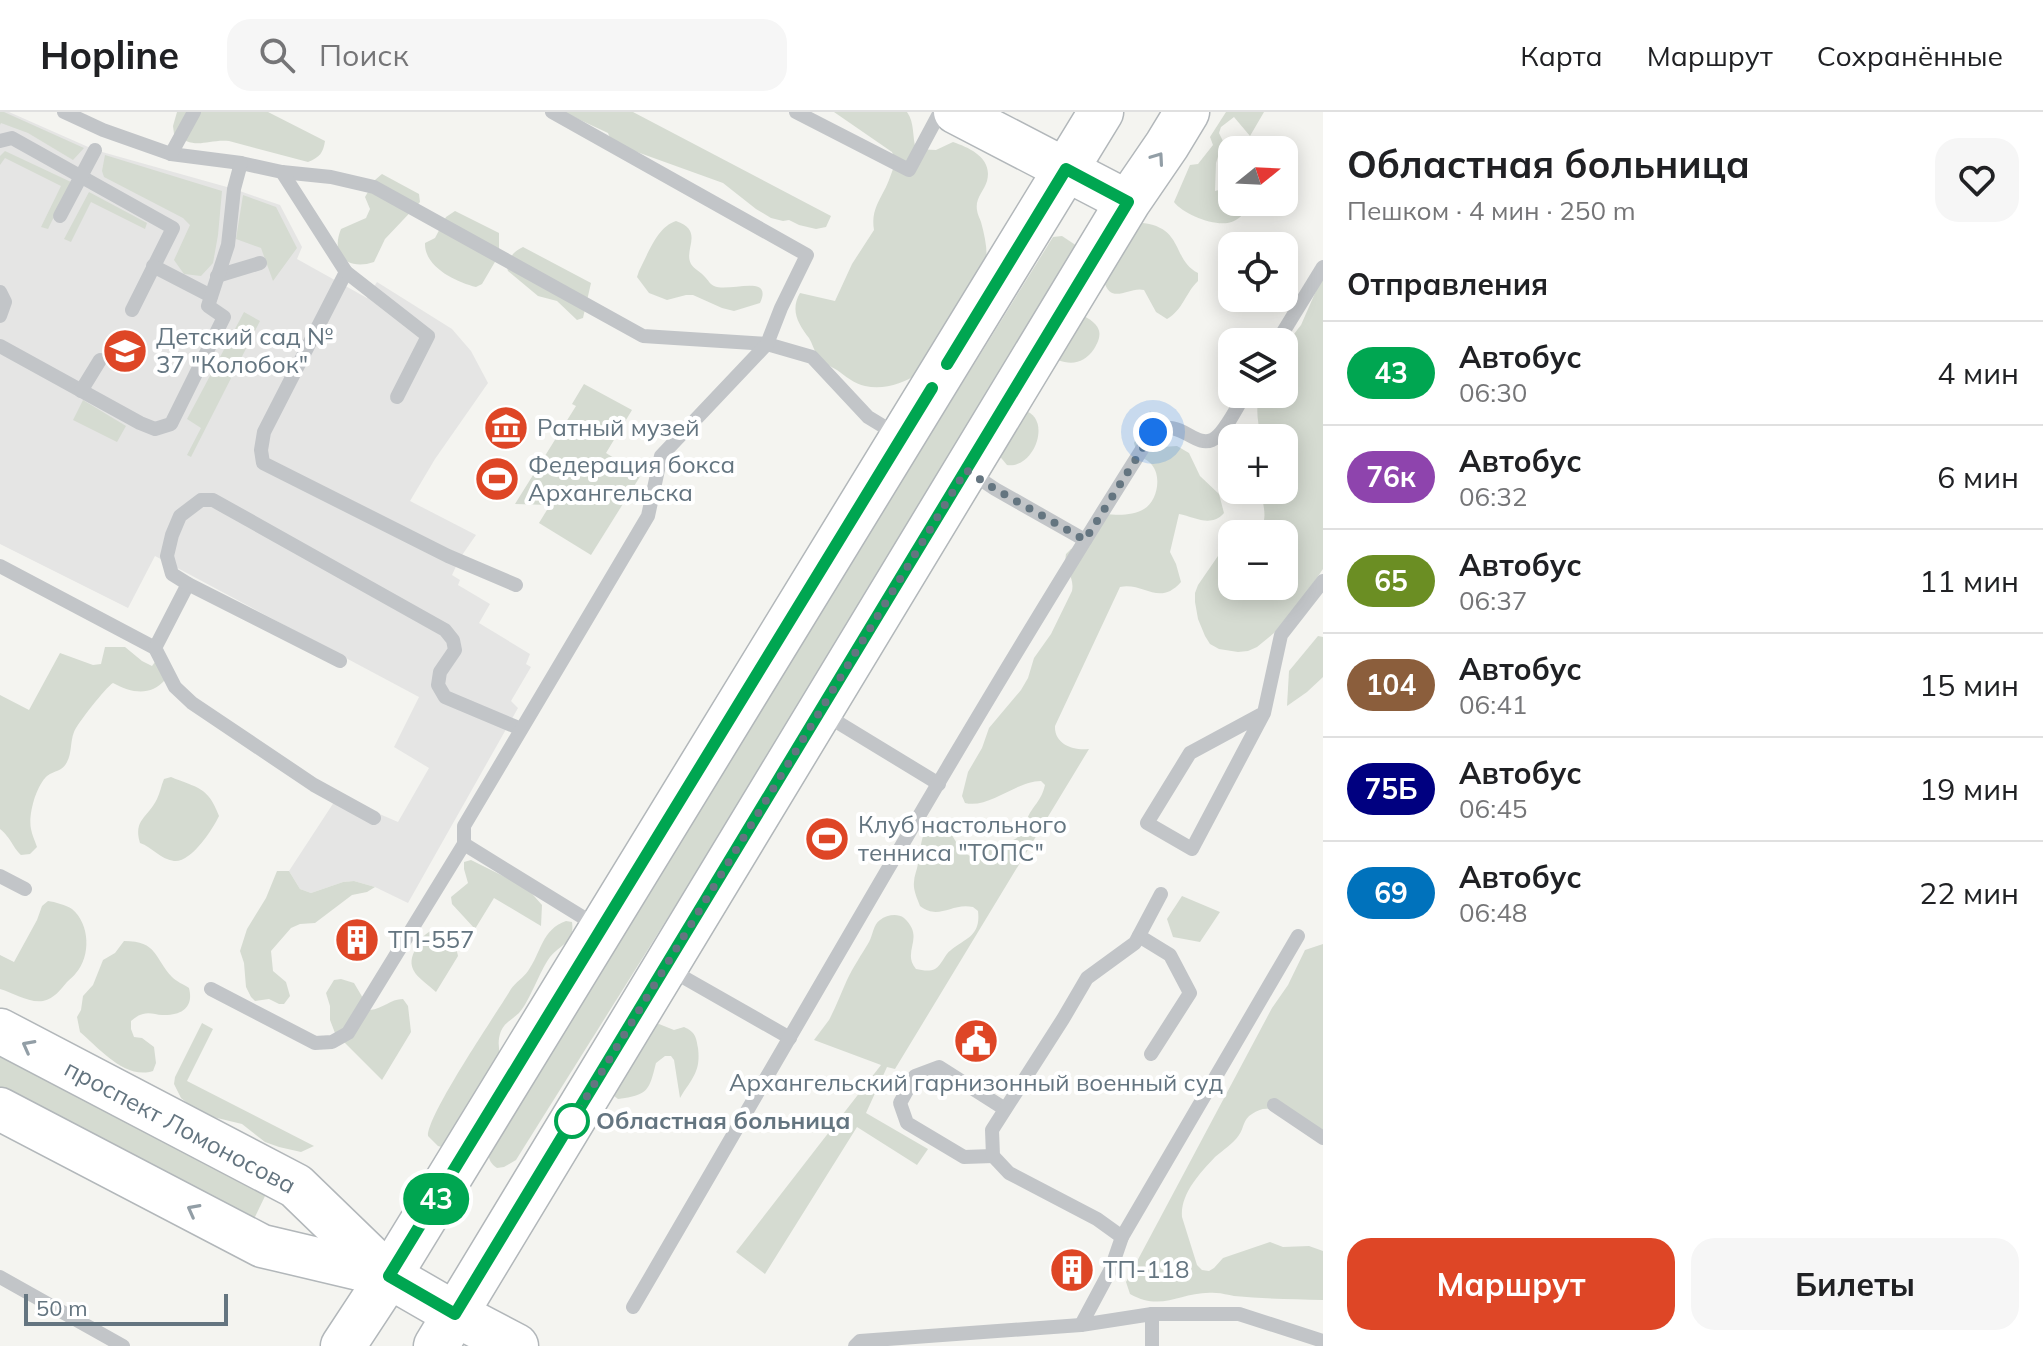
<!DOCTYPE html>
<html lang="ru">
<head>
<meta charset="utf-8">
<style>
  :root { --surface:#fff; --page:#f6f6f6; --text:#202124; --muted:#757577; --line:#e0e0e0; --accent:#de4626 }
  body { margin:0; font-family:Mulish,sans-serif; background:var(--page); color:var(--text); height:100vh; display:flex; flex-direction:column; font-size:30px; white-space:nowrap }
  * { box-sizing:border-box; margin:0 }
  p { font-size:26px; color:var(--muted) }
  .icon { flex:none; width:44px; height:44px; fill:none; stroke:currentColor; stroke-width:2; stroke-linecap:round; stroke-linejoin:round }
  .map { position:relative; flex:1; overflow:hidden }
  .panel { display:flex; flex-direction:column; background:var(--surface); width:720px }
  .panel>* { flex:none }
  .badge { padding:0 16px; border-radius:26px; font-size:28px; line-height:52px }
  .needle { width:52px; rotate:72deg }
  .tools { position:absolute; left:1218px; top:24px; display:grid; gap:16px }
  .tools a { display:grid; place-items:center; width:80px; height:80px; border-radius:16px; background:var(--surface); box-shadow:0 4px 20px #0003; font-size:40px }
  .scale { position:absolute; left:24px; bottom:20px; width:204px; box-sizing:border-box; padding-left:8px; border:4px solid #647580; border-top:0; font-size:22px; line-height:28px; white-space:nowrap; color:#647580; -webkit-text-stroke:6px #fff; paint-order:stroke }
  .you { position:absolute; width:40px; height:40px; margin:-20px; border:6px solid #fff; border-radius:50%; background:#1a73e8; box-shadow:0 0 0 12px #1a73e833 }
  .map>.badge { position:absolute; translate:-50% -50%; box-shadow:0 0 0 4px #fff }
  h2 { padding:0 24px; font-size:30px; line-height:72px }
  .round { display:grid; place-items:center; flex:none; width:84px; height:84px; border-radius:24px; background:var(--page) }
  .headline { display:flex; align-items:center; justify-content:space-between; height:136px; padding:0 24px }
  h1 { font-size:38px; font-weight:700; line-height:60px }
  .cta { display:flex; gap:16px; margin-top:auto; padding:16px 24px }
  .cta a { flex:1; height:92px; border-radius:24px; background:var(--accent); color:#fff; font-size:32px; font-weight:700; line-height:92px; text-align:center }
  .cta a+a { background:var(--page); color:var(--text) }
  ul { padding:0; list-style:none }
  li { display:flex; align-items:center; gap:24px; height:104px; padding:0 24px; border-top:2px solid var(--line) }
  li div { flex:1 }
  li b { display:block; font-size:30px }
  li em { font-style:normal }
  li .badge { min-width:88px; font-weight:700; text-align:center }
  header { display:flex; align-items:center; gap:48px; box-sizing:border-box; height:112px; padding:0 40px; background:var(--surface); border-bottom:2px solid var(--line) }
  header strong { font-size:38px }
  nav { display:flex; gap:44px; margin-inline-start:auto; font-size:28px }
  .search { width:560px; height:72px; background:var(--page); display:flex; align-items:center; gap:20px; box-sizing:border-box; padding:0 28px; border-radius:24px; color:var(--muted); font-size:30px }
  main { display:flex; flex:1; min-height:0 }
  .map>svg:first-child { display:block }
  .built { fill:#e5e5e4 }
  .green { fill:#d5dbd1 }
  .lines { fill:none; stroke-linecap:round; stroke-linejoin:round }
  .secondary-casing { stroke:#b2b7ba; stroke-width:45 }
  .primary-casing { stroke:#b2b7ba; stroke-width:47 }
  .service { stroke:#c2c5c8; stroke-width:14 }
  .secondary { stroke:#fff; stroke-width:42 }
  .primary { stroke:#fff; stroke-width:44 }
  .oneway { stroke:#929ea6 }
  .line-casing { stroke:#fff; stroke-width:18 }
  .line { stroke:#00a651; stroke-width:12 }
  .walk { stroke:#647580; stroke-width:8; stroke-dasharray:0 14.4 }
  .stop-dot { fill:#fff; stroke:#00a651; stroke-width:4 }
  .labels { text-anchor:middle; stroke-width:8; stroke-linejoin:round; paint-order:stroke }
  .poi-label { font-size:24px; fill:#647580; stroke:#fff; text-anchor:start }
  .stop-label { font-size:24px; font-weight:bold; fill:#647580; stroke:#fff; text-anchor:start }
  .street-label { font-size:24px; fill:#647580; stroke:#fff }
</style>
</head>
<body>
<header>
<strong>Hopline</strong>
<div class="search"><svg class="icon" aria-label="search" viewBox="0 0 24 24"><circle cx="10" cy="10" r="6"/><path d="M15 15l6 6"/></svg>Поиск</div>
<nav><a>Карта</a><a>Маршрут</a><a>Сохранённые</a></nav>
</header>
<main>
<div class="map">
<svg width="1323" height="1234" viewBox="0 0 1323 1234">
  <rect width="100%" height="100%" fill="#f4f4f0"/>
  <path class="built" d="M0 0H9L95 38 234 77 280 93 302 135 297 147 367 186 377 170 452 217 471 239 488 271 435 347 410 389 476 423 460 446 452 463 460 468 458 473 490 492 479 511 530 542 526 552 531 555 511 589 518 596 408 791 375 775 354 769 343 770 311 781 300 777 289 759 338 684 398 710 429 656 394 635 419 585 155 444 128 496 0 432Z"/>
  <g class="green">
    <path d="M0 0H4L84 36 73 48 28 21 1 11 0 13Z"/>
    <path d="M177 0H268L325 29C323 41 320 45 308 50L229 29C206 27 196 39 174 22L173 14Z"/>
    <path d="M563 0H633L831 104 826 115 816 117 799 113 789 108 783 109 771 106 756 97 723 71 612 31 608 21Z"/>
    <path d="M834 0H907C915 11 912 25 916 37L936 38 953 30C970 36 993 46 987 69 984 79 975 86 977 98 978 104 979 104 981 110 985 125 988 138 986 154L918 261C904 272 883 278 865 274 855 272 845 264 837 258 830 254 821 250 817 243 814 238 812 231 809 226 798 212 790 198 800 181L835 189 852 152 874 118C871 100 878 91 886 75 890 67 892 58 896 50L892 40Z"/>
    <path d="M1226 0H1264L1250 24 1234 5 1221 15 1219 21 1223 29 1216 51 1215 79 1223 77 1232 68V90H1252C1247 97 1243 105 1234 109 1219 117 1184 103 1174 90L1190 53 1198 52 1213 33 1210 25Z"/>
    <path d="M5 39 71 70 48 117 41 115 61 74 5 46 0 53V44Z"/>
    <path d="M105 43 222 79 218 123 213 151 201 164 184 162 174 148 190 113 183 106 104 65 102 59Z"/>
    <path d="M382 62 419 82 420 90 385 127 374 150C348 159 330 143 341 117L366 106 370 97 365 85 375 68Z"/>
    <path d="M89 80 147 111 145 117 91 90 71 130 64 127Z"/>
    <path d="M243 83 276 95 297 136 273 169 261 136 236 127Z"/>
    <path d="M455 99 499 121V143L482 172 476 175C456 170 424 155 425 131L435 126 446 105Z"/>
    <path d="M676 109C705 119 683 137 691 152 694 157 701 160 705 165 709 169 709 171 714 174 728 181 774 161 760 191L734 199 722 196 693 183H686L667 188 649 181 637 165 639 159C648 142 657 115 676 109Z"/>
    <path d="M1143 111C1184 116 1172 148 1198 161V169C1186 180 1183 198 1167 207L1156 200 1144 178C1129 174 1111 194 1104 169L1137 113Z"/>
    <path d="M1062 124 1080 136 1082 145 516 1048 504 1055 497 1056C486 1049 488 1040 492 1029L1053 125Z"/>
    <path d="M523 135 591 171 583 206 577 208 557 189 538 184 508 159 506 153C511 144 514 139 523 135Z"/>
    <path d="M1323 163V457L1294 499 1274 521 1257 535 1248 539 1238 540 1219 537 1210 532 1205 524 1198 507 1195 490V481L1198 473 1218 444 1232 434V474H1284V422H1259C1268 406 1264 395 1260 378H1284V326H1262C1257 310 1256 298 1259 282H1284V235L1301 213Z"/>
    <path d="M244 200 260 209 191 345 187 343 201 316 187 307Z"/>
    <path d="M1084 204C1100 213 1104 221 1094 237 1085 250 1073 254 1058 248L1057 242Z"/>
    <path d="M584 272 632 298 606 341 641 363 591 443 539 411 550 393 515 392 576 294 572 292Z"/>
    <path d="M83 288 126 314 117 330 73 308Z"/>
    <path d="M1023 298C1053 305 1035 357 1007 353L997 341Z"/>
    <path d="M1150 299 1164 321 1162 335 1177 334 1189 341 1200 364 1219 382 1224 401C1211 416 1195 405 1179 402L1170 440 1176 452 1181 470C1159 495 1144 470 1120 475L1055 614C1054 632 1073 639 1089 637L895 957 887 955 866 1001 928 1037 917 1053 857 1015 765 1162 736 1140 881 953 814 928C819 921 824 915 829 908 836 895 841 881 847 868 853 855 862 842 869 830 873 823 873 813 880 808 887 803 897 801 904 806 926 826 901 839 916 857 922 858 929 860 935 857 942 853 944 843 951 838 966 826 981 824 978 799L973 795C952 790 939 809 920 794 917 786 913 778 914 770 914 764 917 758 918 752 921 739 920 711 938 710 953 709 954 748 982 746 994 722 1008 735 1019 724 1023 720 1025 712 1027 707 1033 693 1041 690 1045 673L1041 669C1016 669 989 697 965 691L962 684 968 660 982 636 989 616 1021 578 1028 566 1034 546 1051 522 1072 479C1075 464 1063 457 1066 442L1071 437 1089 431 1105 402C1117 403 1133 404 1144 397 1158 389 1163 361 1149 350 1146 347 1142 346 1138 344L1134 331Z"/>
    <path d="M1318 524 1323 525V565L1307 580 1287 594 1289 559Z"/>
    <path d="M105 535H125L142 549 152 554 155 550 166 567C150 585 132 581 113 571 106 575 77 612 74 620 70 630 72 641 67 650 62 660 55 658 47 664 36 674 28 703 31 717 32 723 35 729 37 735L30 742 21 743C11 733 12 727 0 717V583L29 598 60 541 93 553 101 552Z"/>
    <path d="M171 665C197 676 208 674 219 704 213 717 191 751 174 749 160 747 152 735 140 731 133 707 148 706 157 687 160 681 161 674 164 667Z"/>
    <path d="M471 748 527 776 542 793 541 814 494 786 475 817 452 792 451 785 468 771 464 757V750Z"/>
    <path d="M277 759H289L300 777 311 781 343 770 354 769 375 775 367 780 352 783 315 811 300 812 291 816 271 839 273 859 286 870 290 884 284 892H279L269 887 255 889 251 885 246 875 244 851 240 839 247 817 266 786Z"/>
    <path d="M1182 784 1220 800 1200 830 1173 825 1167 807Z"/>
    <path d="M48 789C55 790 66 793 72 797 90 812 91 844 76 861 74 864 70 867 67 870 60 878 55 886 43 889 28 891 14 881 0 877V843L14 850 37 808 42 794Z"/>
    <path d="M566 809 572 810C575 830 561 832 550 845 539 860 530 889 519 901 513 907 505 910 501 919 496 932 500 943 504 956L445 1036 438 1034 428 1024C427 1003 496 902 511 877 516 870 523 866 528 859 541 841 542 817 566 809Z"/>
    <path d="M432 818 446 819 453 822 458 844 436 880C421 866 404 859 415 838 420 828 422 824 432 818Z"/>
    <path d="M124 829C158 829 154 846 172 865 177 870 183 872 189 876 194 895 182 904 162 903 156 903 150 900 143 902 138 903 135 906 131 909V917L134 925 142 926 154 935 156 951 153 959C125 968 99 936 80 920L77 905 81 898 83 884 93 873 103 848 115 841Z"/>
    <path d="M1323 832V1025L1270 997C1263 996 1258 998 1252 1002 1243 1007 1244 1016 1239 1023 1233 1032 1223 1038 1215 1045 1200 1061 1180 1082 1182 1105L1197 1153 1202 1158 1209 1159 1214 1156 1223 1146 1270 1130 1283 1135 1309 1134 1323 1139V1188C1294 1187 1264 1187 1234 1184 1228 1183 1222 1181 1216 1181 1181 1178 1164 1201 1130 1182L1126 1170 1272 896 1288 873 1305 838Z"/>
    <path d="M341 867 354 871 370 898C383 897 390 887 403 887L408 894 411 920 382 968 335 921 330 908V894L326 881 334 868Z"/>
    <path d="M202 911 213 917 187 969 314 1034 301 1040 279 1035 265 1030 242 1012 213 1005 192 995 181 986 174 972 175 965Z"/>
    <path d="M659 912 674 918 684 915C695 920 696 924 698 936 701 960 692 966 680 986L674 948 671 944H665L656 951C649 978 649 983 618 987L614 984 611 974 655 913Z"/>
    <path d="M0 943 266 1082 253 1109 0 977Z"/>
  </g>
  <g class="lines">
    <g class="secondary-casing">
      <g id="secondary">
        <path d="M955 0 1128 90"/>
        <path d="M0 997 262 1134 389 1164"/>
      </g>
    </g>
    <g class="primary-casing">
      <g id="primary">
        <path d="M0 919 296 1074 389 1164 455 1202 516 1234"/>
        <path d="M343 1234 389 1164 1101 0"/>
        <path d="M436 1234 1128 90 1167 33 1187 0"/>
      </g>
    </g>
    <g class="service">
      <path d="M64 0 103 18 171 42 241 51 282 60 331 65 374 75 643 224 767 232 812 245 868 305 896 322"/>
      <path d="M796 0 909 58 940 0"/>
      <path d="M0 29 12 26 173 116 132 198"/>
      <path d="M171 42 194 0"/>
      <path d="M282 60 346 160 264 320 261 338 263 351 448 444 516 473"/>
      <path d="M60 104 95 38"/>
      <path d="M153 154 211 184"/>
      <path d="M346 160 428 224 397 285"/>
      <path d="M217 164 260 151"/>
      <path d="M0 180 5 190 0 204"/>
      <path d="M1277 230 1323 155"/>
      <path d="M0 234 140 311 155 317 171 312 224 205 208 194 228 133 234 77 241 51"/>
      <path d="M81 279 100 248"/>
      <path d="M971 361 995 377 1085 428"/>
      <path d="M0 454 155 536"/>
      <path d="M188 472 155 536 175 575 192 591 314 673 374 706"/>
      <path d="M340 549 188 472 172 462 167 444 172 423 180 404 201 388H213L445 518 453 528 455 538 440 560 438 573 445 585 521 617"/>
      <path d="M1264 601 1190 641 1147 711 1192 737 1264 601 1281 523 1323 469"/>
      <path d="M824 602 939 672"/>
      <path d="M464 732 597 814"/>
      <path d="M0 764 25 777"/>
      <path d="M1139 824 1170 843 1190 881 1151 942"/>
      <path d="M669 857 790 926"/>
      <path d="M211 877 315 931 332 930 348 921 464 732V714L648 404 661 344 767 232 781 196 807 143 552 0"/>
      <path d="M1274 993 1323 1026"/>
      <path d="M993 1044 964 1045 907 1011 900 991 915 964 939 955 1005 997"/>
      <path d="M1122 1125 1097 1107 1009 1061 993 1044 992 1018 1063 907 1087 866 1135 831 1161 782"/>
      <path d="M0 1165 123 1234"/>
      <path d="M633 1195C804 903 971 606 1153 320 1180 305 1194 336 1212 328 1224 323 1238 293 1245 282"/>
      <path d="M1152 1202V1234"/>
      <path d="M1081 1213 1111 1157 1122 1125 1298 824"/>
      <path d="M855 1234 860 1229 1081 1213 1152 1202H1239L1323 1229"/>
    </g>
    <use href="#secondary" class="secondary"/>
    <use href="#primary" class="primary"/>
  </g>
  <defs><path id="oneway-chevron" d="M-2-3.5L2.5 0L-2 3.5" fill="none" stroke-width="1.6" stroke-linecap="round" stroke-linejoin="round" transform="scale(2)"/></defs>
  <g class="oneway">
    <use href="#oneway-chevron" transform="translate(1158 46) rotate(-55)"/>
    <use href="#oneway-chevron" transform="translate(28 934) rotate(-152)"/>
    <use href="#oneway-chevron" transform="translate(193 1098) rotate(-152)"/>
  </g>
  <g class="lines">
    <g class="line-casing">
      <path id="line" d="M932 276 389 1164 455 1202 1128 90 1066 57 947 252"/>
    </g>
    <use href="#line" class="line"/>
    <path class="walk" d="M572 1009 966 358 995 377 1085 428 1153 320"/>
  </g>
  <defs>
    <g id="school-disc" transform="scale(2.3)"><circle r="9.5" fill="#de4626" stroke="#fff"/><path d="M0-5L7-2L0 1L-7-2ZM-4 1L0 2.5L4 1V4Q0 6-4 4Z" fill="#fff"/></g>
    <g id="museum-disc" transform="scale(2.3)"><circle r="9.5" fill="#de4626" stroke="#fff"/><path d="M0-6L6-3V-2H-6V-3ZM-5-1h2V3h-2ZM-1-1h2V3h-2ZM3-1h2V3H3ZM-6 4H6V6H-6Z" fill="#fff"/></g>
    <g id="stadium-disc" transform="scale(2.3)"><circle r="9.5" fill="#de4626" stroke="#fff"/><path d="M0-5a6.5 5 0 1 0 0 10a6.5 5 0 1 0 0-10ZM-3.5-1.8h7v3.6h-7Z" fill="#fff"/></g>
    <g id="building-disc" transform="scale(2.3)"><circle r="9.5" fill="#de4626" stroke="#fff"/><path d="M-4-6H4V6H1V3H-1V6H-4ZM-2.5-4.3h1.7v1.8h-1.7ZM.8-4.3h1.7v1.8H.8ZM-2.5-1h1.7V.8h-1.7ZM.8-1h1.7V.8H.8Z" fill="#fff"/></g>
    <g id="civic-disc" transform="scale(2.3)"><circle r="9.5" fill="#de4626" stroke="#fff"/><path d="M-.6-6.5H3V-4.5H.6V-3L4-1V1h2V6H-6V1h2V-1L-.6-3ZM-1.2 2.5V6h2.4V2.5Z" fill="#fff"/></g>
  </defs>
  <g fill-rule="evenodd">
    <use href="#school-disc" x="125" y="239"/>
    <use href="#museum-disc" x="506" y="316"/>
    <use href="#stadium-disc" x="497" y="367"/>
    <use href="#stadium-disc" x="827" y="727"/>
    <use href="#building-disc" x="357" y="828"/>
    <use href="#civic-disc" x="976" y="929"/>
    <use href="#building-disc" x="1072" y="1158"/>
  </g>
  <circle class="stop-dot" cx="572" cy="1009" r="16"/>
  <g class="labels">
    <g class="poi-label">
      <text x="156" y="233">Детский сад №<tspan x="156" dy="28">37 "Колобок"</tspan></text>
      <text x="537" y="324">Ратный музей</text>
      <text x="528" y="361">Федерация бокса<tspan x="528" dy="28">Архангельска</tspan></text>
      <text x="858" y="721">Клуб настольного<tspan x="858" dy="28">тенниса "ТОПС"</tspan></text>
      <text x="388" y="836">ТП-557</text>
      <text x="976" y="979" text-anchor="middle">Архангельский гарнизонный военный суд</text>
      <text x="1103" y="1166">ТП-118</text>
    </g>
    <g class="stop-label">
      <text x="596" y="1017">Областная больница</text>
    </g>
    <g class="street-label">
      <text transform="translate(180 1015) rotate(28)" y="8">проспект Ломоносова</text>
    </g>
  </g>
</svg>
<div class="tools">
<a><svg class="needle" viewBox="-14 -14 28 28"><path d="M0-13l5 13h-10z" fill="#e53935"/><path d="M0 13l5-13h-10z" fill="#757577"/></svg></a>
<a><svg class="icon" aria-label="locate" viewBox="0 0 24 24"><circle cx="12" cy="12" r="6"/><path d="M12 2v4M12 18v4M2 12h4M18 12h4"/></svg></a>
<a><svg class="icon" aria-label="layers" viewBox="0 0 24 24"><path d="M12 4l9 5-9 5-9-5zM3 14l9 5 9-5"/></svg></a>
<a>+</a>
<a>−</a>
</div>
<div class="scale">50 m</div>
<div class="you" style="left:1153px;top:320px"></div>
<b class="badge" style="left:436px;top:1087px;background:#00a651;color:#fff">43</b>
</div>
<section class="panel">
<div class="headline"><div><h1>Областная больница</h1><p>Пешком · 4 мин · 250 m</p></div><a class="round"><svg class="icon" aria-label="heart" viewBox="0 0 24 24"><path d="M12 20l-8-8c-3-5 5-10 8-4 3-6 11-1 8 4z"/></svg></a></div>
<h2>Отправления</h2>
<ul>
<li><span class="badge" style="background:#00a651;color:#fff">43</span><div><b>Автобус</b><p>06:30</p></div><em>4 мин</em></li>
<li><span class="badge" style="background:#8e44ad;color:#fff">76к</span><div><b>Автобус</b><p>06:32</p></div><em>6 мин</em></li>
<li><span class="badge" style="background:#6b8e23;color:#fff">65</span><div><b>Автобус</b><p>06:37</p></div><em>11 мин</em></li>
<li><span class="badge" style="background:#8b5e3c;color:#fff">104</span><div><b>Автобус</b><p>06:41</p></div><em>15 мин</em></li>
<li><span class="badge" style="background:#000080;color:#fff">75Б</span><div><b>Автобус</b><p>06:45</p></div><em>19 мин</em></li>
<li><span class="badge" style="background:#0072bc;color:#fff">69</span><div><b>Автобус</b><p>06:48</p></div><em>22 мин</em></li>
</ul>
<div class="cta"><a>Маршрут</a><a>Билеты</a></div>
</section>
</main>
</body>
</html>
